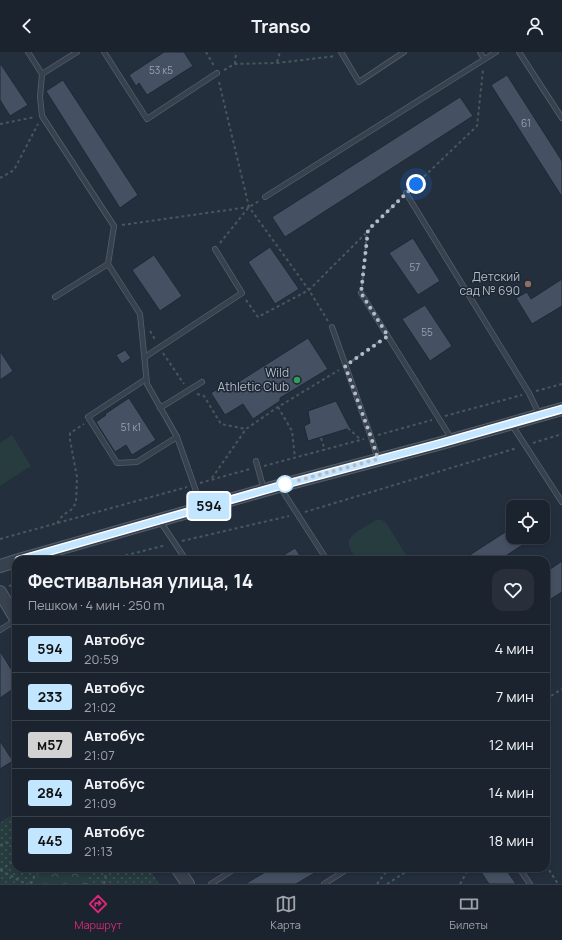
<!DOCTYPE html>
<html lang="ru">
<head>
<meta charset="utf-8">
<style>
  :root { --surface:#1b232e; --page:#282f3a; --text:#f1f3f6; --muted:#a0a4aa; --line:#39404a; --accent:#db2777 }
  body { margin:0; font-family:Manrope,sans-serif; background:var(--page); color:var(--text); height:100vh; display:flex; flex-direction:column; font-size:15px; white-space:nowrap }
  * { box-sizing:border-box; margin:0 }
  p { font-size:13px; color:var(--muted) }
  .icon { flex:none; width:22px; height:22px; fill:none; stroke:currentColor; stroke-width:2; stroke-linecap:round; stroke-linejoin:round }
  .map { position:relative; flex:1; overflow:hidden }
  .drawer { position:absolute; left:12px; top:504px; width:538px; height:316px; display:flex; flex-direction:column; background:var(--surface); border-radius:12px; box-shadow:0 2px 6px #0003,0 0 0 1px var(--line) }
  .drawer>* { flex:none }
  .badge { padding:0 8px; border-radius:3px; font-size:14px; line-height:26px }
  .tools { position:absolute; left:506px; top:448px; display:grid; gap:8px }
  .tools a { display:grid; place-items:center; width:44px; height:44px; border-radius:8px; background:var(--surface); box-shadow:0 2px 6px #0003,0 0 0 1px var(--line); font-size:20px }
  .you { position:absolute; width:20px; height:20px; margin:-10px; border:3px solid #fff; border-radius:50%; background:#1a73e8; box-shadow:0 0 0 6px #1a73e833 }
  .map>.badge { position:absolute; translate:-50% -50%; box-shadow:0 0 0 2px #fff }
  .round { display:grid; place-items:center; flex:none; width:42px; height:42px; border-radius:12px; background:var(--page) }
  .headline { display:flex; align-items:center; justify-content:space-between; height:68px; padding:0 16px }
  h1 { font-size:19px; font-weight:700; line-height:30px }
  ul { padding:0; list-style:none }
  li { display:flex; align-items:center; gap:12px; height:48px; padding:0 16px; border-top:1px solid var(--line) }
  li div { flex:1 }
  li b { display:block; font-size:15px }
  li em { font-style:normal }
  li .badge { min-width:44px; font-weight:700; text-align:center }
  header { display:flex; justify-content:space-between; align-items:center; height:52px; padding:0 16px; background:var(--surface); font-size:18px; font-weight:700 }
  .dock { display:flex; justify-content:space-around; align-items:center; height:56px; border-top:1px solid var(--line); background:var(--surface); font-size:11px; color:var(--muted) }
  .dock a { display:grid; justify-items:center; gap:2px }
  .dock .current { color:var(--accent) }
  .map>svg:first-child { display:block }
  .grass { fill:url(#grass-dots) }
  .forest { fill:url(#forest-crowns) }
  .garden { fill:#263c3f }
  .building { fill:#455162; stroke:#1f2835 }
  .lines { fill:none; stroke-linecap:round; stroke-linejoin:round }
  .service-casing { stroke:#565f6c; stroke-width:6 }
  .tertiary-casing { stroke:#565f6c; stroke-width:14 }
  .path { stroke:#44595c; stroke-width:2; stroke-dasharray:3 3; stroke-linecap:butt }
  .service { stroke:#38414e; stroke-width:4.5 }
  .tertiary { stroke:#38414e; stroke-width:12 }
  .line-casing { stroke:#fff; stroke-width:9 }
  .line { stroke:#c2e6ff; stroke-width:6 }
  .walk { stroke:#b4bcc9; stroke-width:4; stroke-dasharray:0 7.2 }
  .education-dot { fill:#8d6e63; stroke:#1d2633; stroke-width:1.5 }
  .leisure-dot { fill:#2e9e5b; stroke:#1d2633; stroke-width:1.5 }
  .stop-dot { fill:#fff; stroke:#c2e6ff; stroke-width:2 }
  .labels { text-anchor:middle; stroke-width:3; stroke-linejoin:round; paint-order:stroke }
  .number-label { font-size:10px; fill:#98a1af }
  .poi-label { font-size:12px; fill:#b4bcc9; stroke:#1d2633; text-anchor:end }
</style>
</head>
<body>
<header><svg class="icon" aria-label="back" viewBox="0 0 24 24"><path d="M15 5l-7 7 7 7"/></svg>Transo<svg class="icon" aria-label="person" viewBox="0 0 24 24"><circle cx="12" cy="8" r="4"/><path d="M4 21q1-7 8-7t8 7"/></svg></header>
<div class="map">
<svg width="562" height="832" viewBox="0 0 562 832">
  <defs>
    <pattern id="grass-dots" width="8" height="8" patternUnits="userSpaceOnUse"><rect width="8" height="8" fill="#263c3f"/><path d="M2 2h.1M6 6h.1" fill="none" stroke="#435659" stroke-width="1.8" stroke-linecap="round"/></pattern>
    <pattern id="forest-crowns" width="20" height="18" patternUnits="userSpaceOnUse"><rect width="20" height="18" fill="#263c3f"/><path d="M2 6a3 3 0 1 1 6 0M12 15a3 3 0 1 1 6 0" fill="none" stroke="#435659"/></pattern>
  </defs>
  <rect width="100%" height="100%" fill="#242f3e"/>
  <path class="grass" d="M16 760V816H149L159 832H0V771Z"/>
  <path class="forest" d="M40 816H79L87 819 89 832 34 831 37 826Z"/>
  <g class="garden">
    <path d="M12 383 31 414 0 434V391Z"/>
    <path d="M376 468H382L387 472 409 508H358C354 503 348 497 349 490 349 482 369 473 376 468Z"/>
  </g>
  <g class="building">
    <path d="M164 0H184L193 14 147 43 139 31 136 34 129 23Z"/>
    <path d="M0 11 28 53 10 64 0 48Z"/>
    <path d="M507 23 562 109V145L491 33Z"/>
    <path d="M63 28 138 143 120 156 46 39Z"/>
    <path d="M460 45 473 64 285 185 272 165Z"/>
    <path d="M413 186 440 229 418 243 389 201Z"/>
    <path d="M270 195 299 237 275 252 248 210Z"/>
    <path d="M154 203 182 244 160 259 132 218Z"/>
    <path d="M562 227V254L532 272 516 246 527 240 531 247Z"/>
    <path d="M425 253 452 294 430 309 402 267Z"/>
    <path d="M308 286 328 317 280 346V349L253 367 243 352 225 363 211 341 229 330 232 334Z"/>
    <path d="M125 298 131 306 122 312 116 303Z"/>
    <path d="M0 299 13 319 0 328Z"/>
    <path d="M129 346 156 388 132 403 126 393 115 400 96 370 106 363 105 362Z"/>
    <path d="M336 349 350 376 308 389 304 374 310 371 308 359Z"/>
    <path d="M513 475V485H535L507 503 510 508H462Z"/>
    <path d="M295 496 303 508H276Z"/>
    <path d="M562 509V540L546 550V520Z"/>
    <path d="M0 599 16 625V635L0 646Z"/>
    <path d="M0 689 13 709 0 717Z"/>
    <path d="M272 816H323L296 832H245Z"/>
    <path d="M487 816H505L516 832H489L481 820Z"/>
  </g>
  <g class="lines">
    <g class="service-casing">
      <g id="service">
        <path d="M28 0 42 22 40 45 42 64 114 174 108 212 140 262 147 332 177 385 202 456"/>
        <path d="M104 0 147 67 217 21"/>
        <path d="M341 0 359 30 404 0"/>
        <path d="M480 0 484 7"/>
        <path d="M519 0 562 66"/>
        <path d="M42 22 77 0"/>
        <path d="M406 141 529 341 539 362"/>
        <path d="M265 145 496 0"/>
        <path d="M361 241 451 386"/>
        <path d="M55 245 108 212"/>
        <path d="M332 275 371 385 378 407"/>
        <path d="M145 305 242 241 215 197"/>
        <path d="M146 327 88 365 117 411 137 410 177 385"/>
        <path d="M160 356 202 330"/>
        <path d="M512 373 562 450"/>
        <path d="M256 409 264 438"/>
        <path d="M280 435 327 508"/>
        <path d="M160 469 186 508"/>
        <path d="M0 578 16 568"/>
        <path d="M519 816 530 832"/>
        <path d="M211 832 236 816"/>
        <path d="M324 832 349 816"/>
      </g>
    </g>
    <g class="tertiary-casing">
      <g id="tertiary">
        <path d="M19 508 279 434 438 392 562 357"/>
        <path d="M0 514 16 509"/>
        <path d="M0 540 16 567"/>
        <path d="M177 816 188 832"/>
      </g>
    </g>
    <g class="path">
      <path d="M206 0 214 14"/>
      <path d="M277 10 280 0"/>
      <path d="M235 12 236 0"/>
      <path d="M224 18 235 12 277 11 336 4"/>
      <path d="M219 30 249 155"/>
      <path d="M0 72 35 65"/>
      <path d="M0 126 14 118 38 72"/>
      <path d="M411 137 477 74 483 18"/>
      <path d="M122 173 249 155 309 238 328 269"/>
      <path d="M220 191 249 155 259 149"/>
      <path d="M362 234 367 179"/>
      <path d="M246 248 258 265 309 238 400 147"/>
      <path d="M150 279 156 289"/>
      <path d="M163 301 184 332"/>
      <path d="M352 309 381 288"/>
      <path d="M536 339 562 332"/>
      <path d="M197 342 204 344 221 372 246 377"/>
      <path d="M278 355 292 379 295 406"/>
      <path d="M445 364 522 343"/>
      <path d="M348 376 361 388"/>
      <path d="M378 383 432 368"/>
      <path d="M321 386 325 398"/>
      <path d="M533 391 562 382"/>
      <path d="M264 414 364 387"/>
      <path d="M212 426 246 377 278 355 339 318"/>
      <path d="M200 431 250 417"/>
      <path d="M305 460 517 396"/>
      <path d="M57 471 63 463 71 458 76 451 77 425 70 388V381L84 372"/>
      <path d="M0 487 187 435"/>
      <path d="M182 489 289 464"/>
      <path d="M108 508 166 493"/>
      <path d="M9 534 16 532"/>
      <path d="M546 647 562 637"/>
      <path d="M0 793 10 790 16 791"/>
      <path d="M546 813 558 832"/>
      <path d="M0 818 24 831 28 832"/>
      <path d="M0 818 16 808"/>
      <path d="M31 832 34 825 36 816"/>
      <path d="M104 832 107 816"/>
      <path d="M377 832 389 816"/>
      <path d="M387 832 412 816"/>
      <path d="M460 832 469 816"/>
    </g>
    <use href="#service" class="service"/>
    <use href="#tertiary" class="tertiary"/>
  </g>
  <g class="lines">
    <g class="line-casing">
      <path id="line" d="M19 508 279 434 438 392 562 357"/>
    </g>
    <use href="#line" class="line"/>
    <path class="walk" d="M285 432 378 407 371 385 345 314 388 284 361 241 368 178 416 132"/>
  </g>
  <circle class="education-dot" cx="528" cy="232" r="4"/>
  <circle class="leisure-dot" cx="297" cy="328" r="4"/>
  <circle class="stop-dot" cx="285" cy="432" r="8"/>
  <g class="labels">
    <g class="number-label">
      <text x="161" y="22">53 к5</text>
      <text x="526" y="75">61</text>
      <text x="415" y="219">57</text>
      <text x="427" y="284">55</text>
      <text x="131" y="379">51 к1</text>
    </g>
    <g class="poi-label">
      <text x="520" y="229">Детский<tspan x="520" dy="14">сад № 690</tspan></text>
      <text x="289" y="325">Wild<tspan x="289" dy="14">Athletic Club</tspan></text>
    </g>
  </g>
</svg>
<div class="tools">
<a><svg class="icon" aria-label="locate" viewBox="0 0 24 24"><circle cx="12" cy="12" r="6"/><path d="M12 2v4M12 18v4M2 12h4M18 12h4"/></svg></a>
</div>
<div class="you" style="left:416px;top:132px"></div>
<b class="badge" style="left:209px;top:454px;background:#c2e6ff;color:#111">594</b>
<section class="drawer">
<div class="headline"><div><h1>Фестивальная улица, 14</h1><p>Пешком · 4 мин · 250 m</p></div><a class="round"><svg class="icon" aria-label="heart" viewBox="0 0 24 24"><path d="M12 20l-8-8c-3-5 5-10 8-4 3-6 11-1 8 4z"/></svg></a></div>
<ul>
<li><span class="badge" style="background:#c2e6ff;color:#111">594</span><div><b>Автобус</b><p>20:59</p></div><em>4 мин</em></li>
<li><span class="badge" style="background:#c2e6ff;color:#111">233</span><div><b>Автобус</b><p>21:02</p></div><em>7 мин</em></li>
<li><span class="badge" style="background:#d2d2d2;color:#111">м57</span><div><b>Автобус</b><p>21:07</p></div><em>12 мин</em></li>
<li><span class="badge" style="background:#c2e6ff;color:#111">284</span><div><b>Автобус</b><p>21:09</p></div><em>14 мин</em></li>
<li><span class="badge" style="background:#c2e6ff;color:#111">445</span><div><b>Автобус</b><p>21:13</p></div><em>18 мин</em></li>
</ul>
</section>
</div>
<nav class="dock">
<a class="current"><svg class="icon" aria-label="directions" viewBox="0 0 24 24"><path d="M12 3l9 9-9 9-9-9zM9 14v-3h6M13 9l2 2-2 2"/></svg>Маршрут</a>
<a><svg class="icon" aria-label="map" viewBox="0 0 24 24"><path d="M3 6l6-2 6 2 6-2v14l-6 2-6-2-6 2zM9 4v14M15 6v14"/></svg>Карта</a>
<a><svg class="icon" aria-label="tickets" viewBox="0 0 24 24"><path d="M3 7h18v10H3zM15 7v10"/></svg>Билеты</a>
</nav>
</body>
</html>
